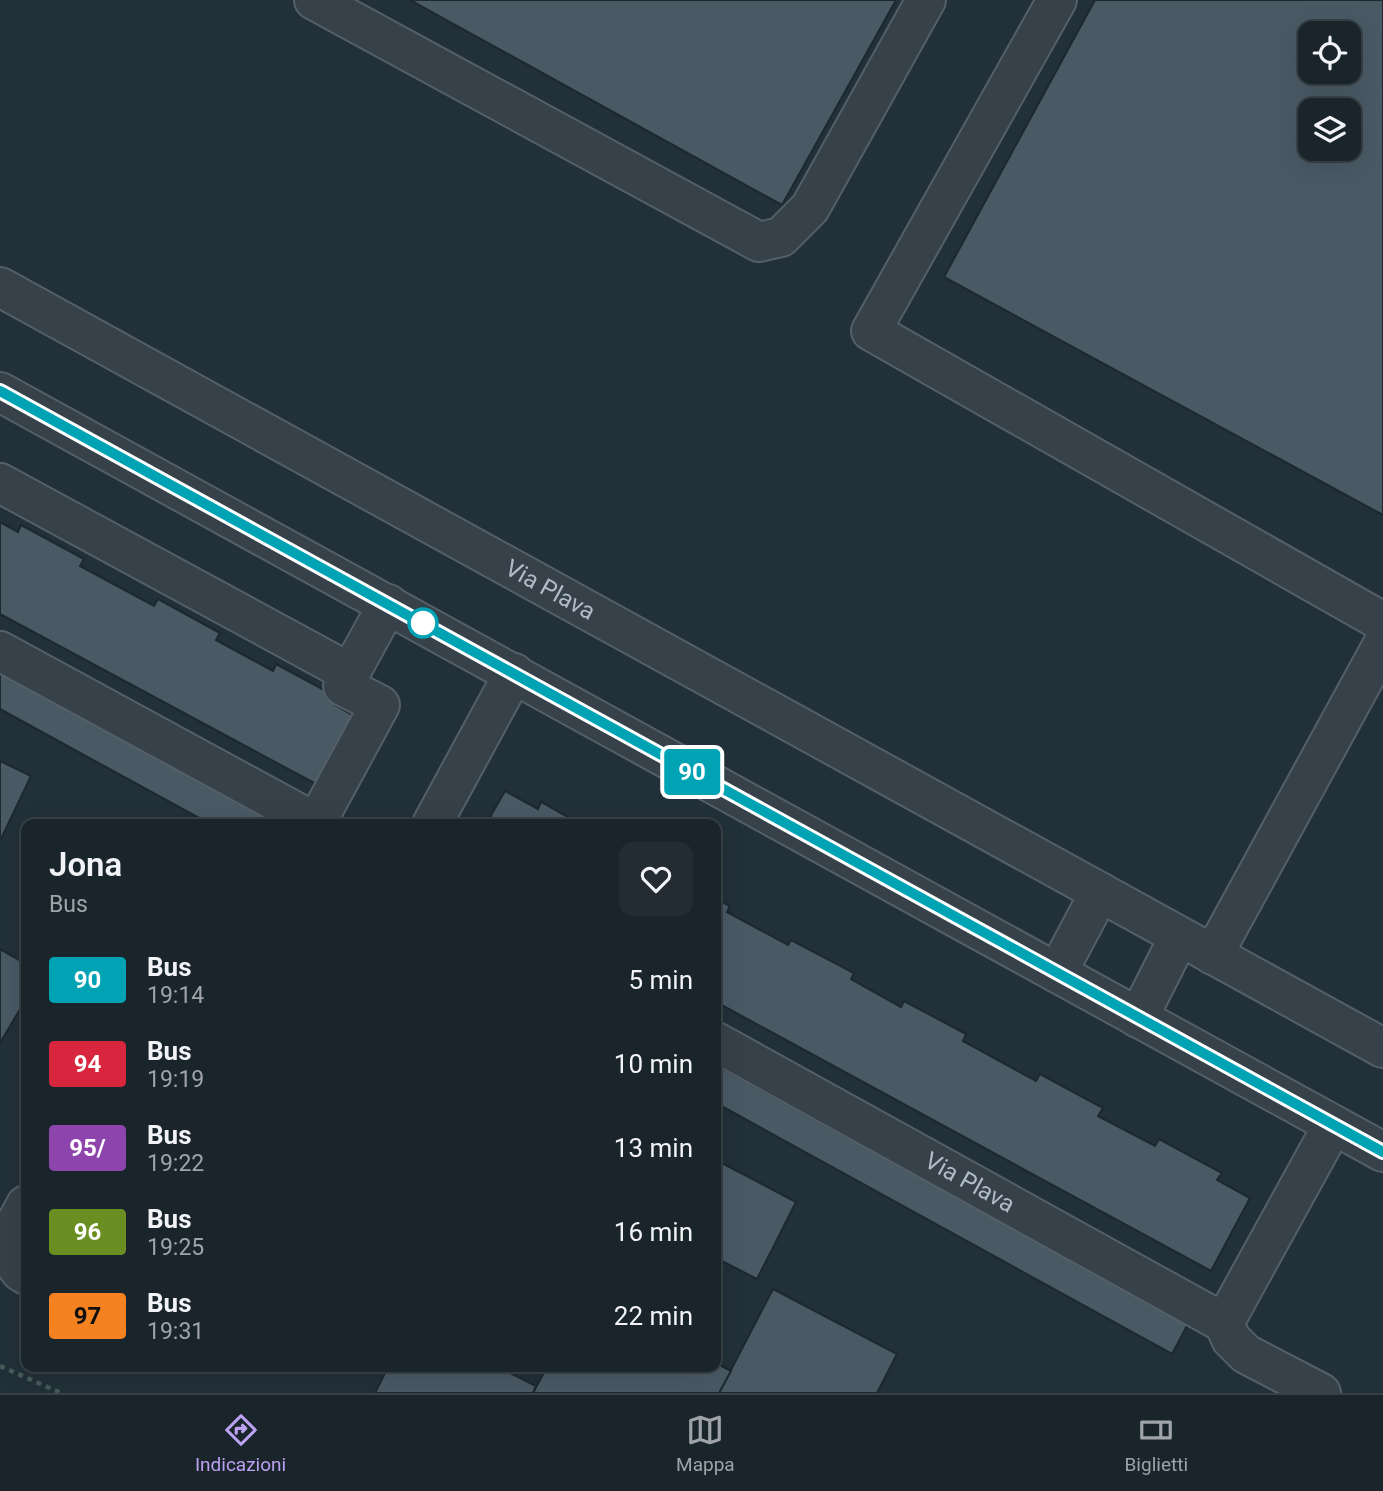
<!DOCTYPE html>
<html lang="it">
<head>
<meta charset="utf-8">
<style>
  :root { --surface:#1a242b; --page:#232c33; --text:#f1f3f6; --muted:#9fa4a9; --line:#384147; --accent:#bca0f2 }
  body { margin:0; font-family:Roboto,sans-serif; background:var(--page); color:var(--text); height:100vh; display:flex; flex-direction:column; font-size:26px; white-space:nowrap }
  * { box-sizing:border-box; margin:0 }
  p { font-size:23px; color:var(--muted) }
  .icon { flex:none; width:38px; height:38px; fill:none; stroke:currentColor; stroke-width:2; stroke-linecap:round; stroke-linejoin:round }
  .map { position:relative; flex:1; overflow:hidden }
  .panel { position:absolute; left:21px; top:819px; width:700px; height:553px; display:flex; flex-direction:column; background:var(--surface); border-radius:14px; box-shadow:0 7px 28px #0002,0 0 0 2px var(--line) }
  .panel>* { flex:none }
  .badge { padding:0 14px; border-radius:5px; font-size:24px; line-height:46px }
  .fabs { position:absolute; left:1298px; top:21px; display:grid; gap:14px }
  .fabs a { display:grid; place-items:center; width:63px; height:63px; border-radius:14px; background:var(--surface); box-shadow:0 7px 28px #0002,0 0 0 2px var(--line); font-size:35px }
  .map>.badge { position:absolute; translate:-50% -50%; box-shadow:0 0 0 4px #fff }
  .round { display:grid; place-items:center; flex:none; width:74px; height:74px; border-radius:14px; background:var(--page) }
  .overview { display:flex; align-items:center; justify-content:space-between; height:119px; padding:0 28px }
  h1 { font-size:33px; font-weight:600; line-height:52px }
  ul { padding:0; list-style:none }
  li { display:flex; align-items:center; gap:21px; height:84px; padding:0 28px }
  li div { flex:1 }
  li b { display:block; font-size:26px }
  li em { font-style:normal }
  li .badge { min-width:77px; font-weight:700; text-align:center }
  .tabs { display:flex; justify-content:space-around; align-items:center; height:98px; border-top:2px solid var(--line); background:var(--surface); font-size:19px; color:var(--muted) }
  .tabs a { display:grid; justify-items:center; gap:4px }
  .tabs .selected { color:var(--accent) }
  .map>svg:first-child { display:block }
  .building { fill:#4a5a65; stroke:#1d2830; stroke-width:2; fill-rule:evenodd }
  .lines { fill:none; stroke-linecap:round; stroke-linejoin:round }
  .minor-casing { stroke:#545f67; stroke-width:42 }
  .path { stroke:#465b5a; stroke-width:4.5; stroke-dasharray:5 5; stroke-linecap:butt }
  .minor { stroke:#36414a; stroke-width:38 }
  .line-casing { stroke:#fff; stroke-width:16 }
  .line { stroke:#00a3b4; stroke-width:10 }
  .stop-dot { fill:#fff; stroke:#00a3b4; stroke-width:3.5 }
  .labels { text-anchor:middle; stroke-width:5; stroke-linejoin:round; paint-order:stroke }
  .street-label { font-size:24px; fill:#b1bcc6; stroke:#1b262e }
</style>
</head>
<body>
<div class="map">
<svg width="1383" height="1393" viewBox="0 0 1383 1393">
  <rect width="100%" height="100%" fill="#223039"/>
  <g class="building">
    <path d="M410 0H896L782 205Z"/>
    <path d="M1095 0H1383V515L944 277ZM1311 33H1349V72H1311ZM1311 110H1349V149H1311Z"/>
    <path d="M0 522 18 532 21 525 84 559 80 566 154 606 158 599 220 633 216 640 273 671 276 664 339 698 335 705 354 716 316 784 0 614Z"/>
    <path d="M0 671 279 824H210L0 709Z"/>
    <path d="M0 761 31 776 0 841Z"/>
    <path d="M505 791 538 809 541 802 580 824H486Z"/>
    <path d="M716 899 730 906 727 912 788 945 791 940 854 973 851 979 901 1007 904 1001 966 1034 963 1041 1036 1081 1040 1074 1103 1108 1098 1116 1155 1146 1159 1139 1222 1173 1217 1180 1250 1198 1211 1271 716 1002Z"/>
    <path d="M0 949 26 964V999L0 1043Z"/>
    <path d="M716 1065 1188 1324 1172 1354 716 1103Z"/>
    <path d="M716 1160 796 1202 757 1279 716 1258Z"/>
    <path d="M773 1289 897 1354 877 1393H719Z"/>
    <path d="M716 1363 731 1371 719 1393H533L547 1367H716Z"/>
    <path d="M388 1367H498L536 1386 533 1393H375Z"/>
  </g>
  <g class="lines">
    <g class="minor-casing">
      <g id="minor">
        <path d="M314 0 759 242 781 237 810 208 926 0"/>
        <path d="M1057 0 871 331 1383 622"/>
        <path id="s1" d="M0 287 1383 1048"/>
        <path d="M0 392 1383 1152"/>
        <path d="M0 483 350 673"/>
        <path d="M0 651 316 823 380 705 343 686 388 604"/>
        <path d="M432 824 514 673"/>
        <path d="M1213 955 1383 644"/>
        <path d="M1057 973 1100 892"/>
        <path d="M1138 1018 1179 937"/>
        <path id="s2" d="M716 1042 1224 1323"/>
        <path d="M26 1205 10 1234 8 1256 21 1272 26 1275"/>
        <path d="M1321 1393 1246 1354 1231 1339 1224 1323 1333 1125"/>
      </g>
    </g>
    <path class="path" d="M0 1366 61 1393"/>
    <use href="#minor" class="minor"/>
  </g>
  <g class="lines">
    <g class="line-casing">
      <path id="line" d="M0 391 1383 1152"/>
    </g>
    <use href="#line" class="line"/>
  </g>
  <circle class="stop-dot" cx="423" cy="623" r="14"/>
  <g class="labels">
    <g class="street-label">
      <text dy="8" stroke="none"><textPath href="#s1" startOffset="628">Via Plava</textPath></text>
      <text dy="8" stroke="none"><textPath href="#s2" startOffset="290">Via Plava</textPath></text>
    </g>
  </g>
</svg>
<div class="fabs">
<a><svg class="icon" aria-label="locate" viewBox="0 0 24 24"><circle cx="12" cy="12" r="6"/><path d="M12 2v4M12 18v4M2 12h4M18 12h4"/></svg></a>
<a><svg class="icon" aria-label="layers" viewBox="0 0 24 24"><path d="M12 4l9 5-9 5-9-5zM3 14l9 5 9-5"/></svg></a>
</div>
<b class="badge" style="left:692px;top:772px;background:#00a3b4;color:#fff">90</b>
<section class="panel">
<div class="overview"><div><h1>Jona</h1><p>Bus</p></div><a class="round"><svg class="icon" aria-label="heart" viewBox="0 0 24 24"><path d="M12 20l-8-8c-3-5 5-10 8-4 3-6 11-1 8 4z"/></svg></a></div>
<ul>
<li><span class="badge" style="background:#00a3b4;color:#fff">90</span><div><b>Bus</b><p>19:14</p></div><em>5 min</em></li>
<li><span class="badge" style="background:#d7263d;color:#fff">94</span><div><b>Bus</b><p>19:19</p></div><em>10 min</em></li>
<li><span class="badge" style="background:#8e44ad;color:#fff">95/</span><div><b>Bus</b><p>19:22</p></div><em>13 min</em></li>
<li><span class="badge" style="background:#6b8e23;color:#fff">96</span><div><b>Bus</b><p>19:25</p></div><em>16 min</em></li>
<li><span class="badge" style="background:#f58220;color:#111">97</span><div><b>Bus</b><p>19:31</p></div><em>22 min</em></li>
</ul>
</section>
</div>
<nav class="tabs">
<a class="selected"><svg class="icon" aria-label="directions" viewBox="0 0 24 24"><path d="M12 3l9 9-9 9-9-9zM9 14v-3h6M13 9l2 2-2 2"/></svg>Indicazioni</a>
<a><svg class="icon" aria-label="map" viewBox="0 0 24 24"><path d="M3 6l6-2 6 2 6-2v14l-6 2-6-2-6 2zM9 4v14M15 6v14"/></svg>Mappa</a>
<a><svg class="icon" aria-label="tickets" viewBox="0 0 24 24"><path d="M3 7h18v10H3zM15 7v10"/></svg>Biglietti</a>
</nav>
</body>
</html>
